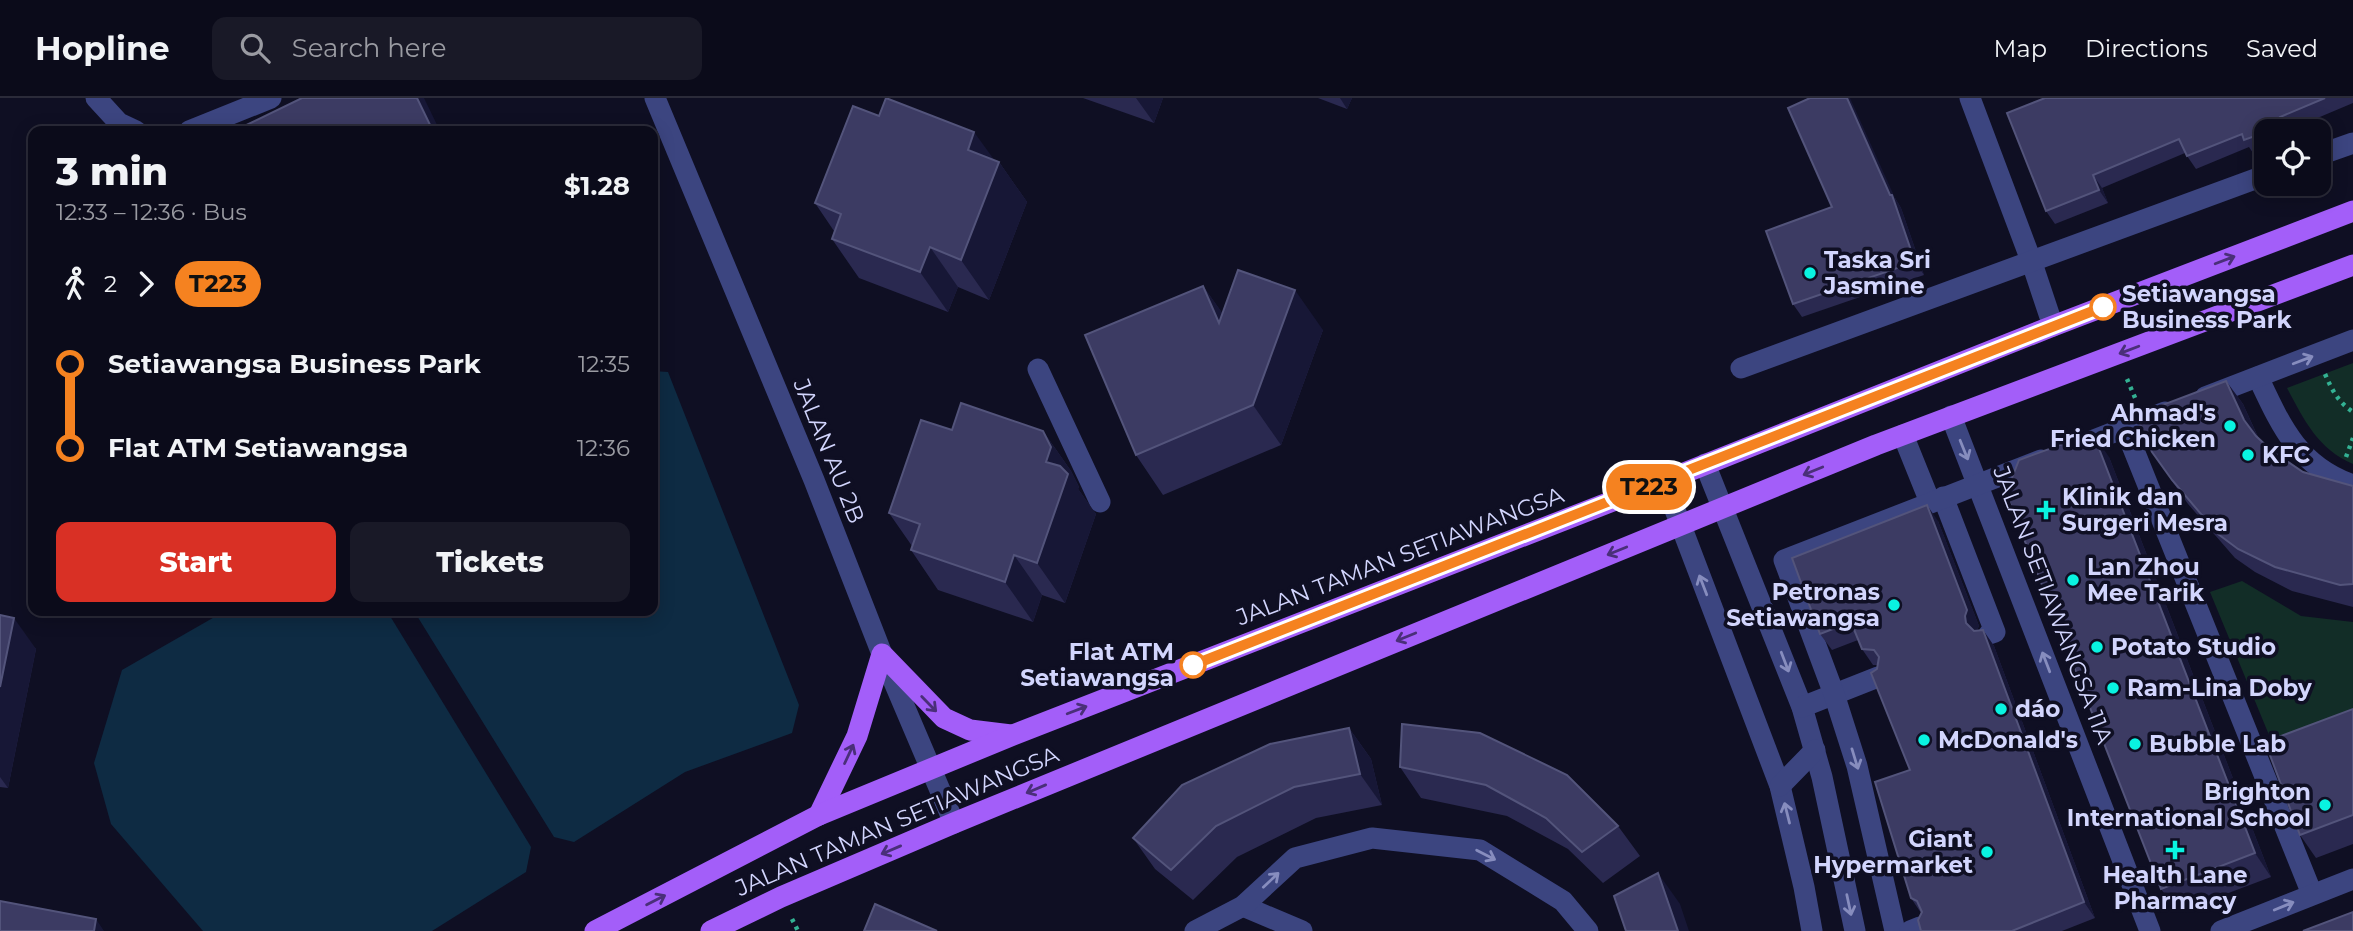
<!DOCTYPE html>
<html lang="en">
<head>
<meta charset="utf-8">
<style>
  :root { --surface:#0b0b1a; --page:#191927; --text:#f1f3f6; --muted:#9a9ba2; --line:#2b2b39; --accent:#d93025 }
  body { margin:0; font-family:Montserrat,sans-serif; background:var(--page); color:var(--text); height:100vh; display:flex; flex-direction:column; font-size:26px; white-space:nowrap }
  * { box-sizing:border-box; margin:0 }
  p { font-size:23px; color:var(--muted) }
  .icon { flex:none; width:38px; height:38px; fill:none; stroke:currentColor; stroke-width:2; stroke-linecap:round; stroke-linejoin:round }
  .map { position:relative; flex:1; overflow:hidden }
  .drawer { position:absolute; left:28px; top:28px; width:630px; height:490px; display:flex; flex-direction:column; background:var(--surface); border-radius:14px; box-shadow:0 4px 18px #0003,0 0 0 2px var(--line) }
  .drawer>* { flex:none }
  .badge { padding:0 14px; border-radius:23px; font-size:24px; line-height:46px }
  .fabs { position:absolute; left:2254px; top:21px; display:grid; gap:14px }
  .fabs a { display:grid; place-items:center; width:77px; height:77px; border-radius:14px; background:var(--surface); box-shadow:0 4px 18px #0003,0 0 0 2px var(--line); font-size:35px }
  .map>.badge { position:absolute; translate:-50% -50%; box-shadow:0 0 0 4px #fff }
  .legs { display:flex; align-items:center; gap:10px; height:77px; padding:0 28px; font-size:23px }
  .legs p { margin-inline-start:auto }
  .head { display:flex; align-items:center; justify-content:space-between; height:119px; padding:0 28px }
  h1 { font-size:38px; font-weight:800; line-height:52px }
  .primary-button { display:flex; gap:14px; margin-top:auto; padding:14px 28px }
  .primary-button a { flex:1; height:80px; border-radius:14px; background:var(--accent); color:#fff; font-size:28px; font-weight:800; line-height:80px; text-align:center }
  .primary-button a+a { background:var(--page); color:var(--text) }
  ul { padding:0 28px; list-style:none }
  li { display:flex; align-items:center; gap:24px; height:84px; font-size:26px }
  li i { display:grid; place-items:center; width:10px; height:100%; margin:0 9px; background:currentColor }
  li i::after { content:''; width:18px; height:18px; margin:-9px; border:5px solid; border-radius:50%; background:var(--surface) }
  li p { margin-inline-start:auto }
  li:first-child i { background:linear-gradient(#0000 50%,currentColor 0) }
  li:last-child i { background:linear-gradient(currentColor 50%,#0000 0) }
  header { display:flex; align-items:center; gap:42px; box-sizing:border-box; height:98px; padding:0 35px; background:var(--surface); border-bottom:2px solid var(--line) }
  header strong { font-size:33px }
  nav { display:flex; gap:38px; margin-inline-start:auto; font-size:24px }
  .search { width:490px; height:63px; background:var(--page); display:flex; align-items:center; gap:18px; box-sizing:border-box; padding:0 24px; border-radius:14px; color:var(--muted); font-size:26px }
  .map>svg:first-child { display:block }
  .green { fill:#122d27 }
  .water { fill:#0e2b43 }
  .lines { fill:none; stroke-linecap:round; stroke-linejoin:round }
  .path { stroke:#33b193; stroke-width:4.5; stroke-dasharray:3.5 5; stroke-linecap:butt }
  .minor { stroke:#3c4580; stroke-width:21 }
  .major { stroke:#a35ef9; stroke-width:21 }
  .wall { fill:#2a2950 }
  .shaded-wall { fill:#171736 }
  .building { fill:#3c3b63; stroke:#53547b; stroke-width:2 }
  .oneway { stroke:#4a2f79 }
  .oneway2 { stroke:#878dbe }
  .line-1-casing { stroke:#fff; stroke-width:16 }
  .line-1 { stroke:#f58220; stroke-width:10 }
  .poi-dot { fill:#09f3e1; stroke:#0f0f23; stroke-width:2.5 }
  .stop-1-dot { fill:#fff; stroke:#f58220; stroke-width:3.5 }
  .labels { text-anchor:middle; stroke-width:7; stroke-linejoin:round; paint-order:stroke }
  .poi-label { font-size:23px; font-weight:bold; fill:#d2d5fd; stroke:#0f0f23; text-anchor:start }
  .stop-label { font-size:23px; font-weight:bold; fill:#d2d5fd; stroke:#0f0f23; text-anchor:start }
  .street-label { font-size:23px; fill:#d2d5fd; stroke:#0f0f23 }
</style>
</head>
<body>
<header>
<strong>Hopline</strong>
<div class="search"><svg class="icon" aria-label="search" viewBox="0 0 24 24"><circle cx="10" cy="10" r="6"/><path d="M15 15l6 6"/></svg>Search here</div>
<nav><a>Map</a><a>Directions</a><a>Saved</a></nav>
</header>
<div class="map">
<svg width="2353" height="833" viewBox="0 0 2353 833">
  <rect width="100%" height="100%" fill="#0f0f23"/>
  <g class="green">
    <path d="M2353 265V366C2318 351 2304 322 2287 290Z"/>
    <path d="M2242 483 2301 518 2353 524V625L2276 654 2210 494Z"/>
  </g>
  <g class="water">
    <path d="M653 273 668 274 799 607 792 635 685 674 574 744 554 739 414 513H653Z"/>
    <path d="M225 513H387L531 749 526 774 432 833H203L111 726 94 665 122 572Z"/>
  </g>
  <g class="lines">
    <g class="path">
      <path d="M2325 276C2332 292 2338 304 2353 314"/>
      <path d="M2127 281 2136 302"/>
      <path d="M2346 359 2353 340"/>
      <path d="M792 821 798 833"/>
    </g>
    <g class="minor">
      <path d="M96 0 119 25 136 33"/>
      <path d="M655 0 814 382 882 556 954 725"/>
      <path d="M1970 0 2032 165 2053 228"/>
      <path d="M189 33 271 0"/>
      <path d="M2319 57 2353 45"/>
      <path d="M1741 270 2266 77"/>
      <path d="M1038 271 1100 404"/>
      <path d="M2258 279C2281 328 2298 368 2353 387"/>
      <path d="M2205 299 2353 242"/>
      <path d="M1951 318 2150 833"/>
      <path d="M2125 330 2312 796"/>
      <path d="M1903 337 1930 404"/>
      <path d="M2071 351 2165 314"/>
      <path d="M1705 366 1802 609 1822 679 1855 833"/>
      <path d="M1664 383 1780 688 1804 789 1812 833"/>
      <path d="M1943 399 1995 534 1989 536"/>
      <path d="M1802 609 1878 579"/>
      <path d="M1780 688 1815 652"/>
      <path d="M1243 808 1302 833"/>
      <path d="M1195 833 1243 808 1295 760 1372 740 1480 752 1563 803 1588 833"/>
      <path d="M1895 833 1857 668 1834 596 1784 462 2041 362"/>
      <path d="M1910 833 1920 829"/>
      <path d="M2221 833 2353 781"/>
    </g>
    <g class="major">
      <path d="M819 717 857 638 882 556 944 620 970 632 1011 637"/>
      <path d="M595 833 819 717 1013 637 1664 383 2053 228 2353 113"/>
      <path d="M711 833 781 799 954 725 1876 347 2353 167"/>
    </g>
  </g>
  <g class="wall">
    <path d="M1083 0H1163L1154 25Z"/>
    <path d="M1318 0H1352L1347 11Z"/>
    <path d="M2045 0H2353V5L2289 32V33H2266V50L2253 55 2249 49 2196 71 2185 55 2102 90 2108 105 2055 126 2046 113Z"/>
    <path d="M994 62 999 64 1027 104 989 202 958 189 948 214 859 180 832 141 834 133 815 105Z"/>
    <path d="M1895 100 1901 110 1924 177 1802 219 1793 206 1832 109Z"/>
    <path d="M1203 188 1222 215 1323 232 1281 347 1163 397 1136 357Z"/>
    <path d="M2226 283 2243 306 2259 341 2272 353 2303 374 2353 388V509L2292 493 2255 474 2235 460 2188 406 2152 354Z"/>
    <path d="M952 332 1043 333 1071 373 1079 389 1078 391 1096 416 1065 505 1042 497 1033 524 938 492 911 452 912 448 889 415Z"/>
    <path d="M2109 359 2271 779 2178 814 2161 791Z"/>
    <path d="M1938 423 1979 528 1977 532H1983L1994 548 2095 820 2062 833H1921V815L1911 800 1910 672 1877 571 1878 567H1873L1862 551 1858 542 1832 552 1820 536Z"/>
    <path d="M0 517 36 551 8 690 0 689Z"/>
    <path d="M2353 611V746L2316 760 2300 737Z"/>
    <path d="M1402 626 1618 728 1640 758 1603 785 1568 751 1507 718 1421 700 1400 669Z"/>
    <path d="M1349 630 1371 661 1382 707 1316 720 1237 759 1193 802 1155 771 1133 740Z"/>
  </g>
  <g class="shaded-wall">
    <path d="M417 0H424L440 33H433Z"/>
    <path d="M1136 0H1163L1154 25Z"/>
    <path d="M1340 0H1352L1347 11Z"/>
    <path d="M1847 0H1850L1895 100 1901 110 1924 177 1915 164 1890 97Z"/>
    <path d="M2280 19 2289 33H2287L2283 28Z"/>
    <path d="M974 34 998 67 999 64 1027 104 989 202 961 162 968 52Z"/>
    <path d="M2093 77 2102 90 2108 105 2099 92Z"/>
    <path d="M930 149 958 189 948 214 920 174Z"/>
    <path d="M1203 188 1231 227 1219 225Z"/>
    <path d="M1295 192 1323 232 1281 347 1253 307Z"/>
    <path d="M2226 283 2243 306 2261 346 2244 322Z"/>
    <path d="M1043 333 1071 373 1079 389 1078 391 1096 416 1065 505 1037 465 1046 364Z"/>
    <path d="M2093 335 2109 359 2271 779 2255 755Z"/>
    <path d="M1927 407 1938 423 1979 528 1976 534 1966 525Z"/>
    <path d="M1014 457 1042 497 1033 524 1005 484Z"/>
    <path d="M14 520 36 551 8 690 0 679V589Z"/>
    <path d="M1983 532 1994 548 2095 820 2084 804Z"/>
    <path d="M1349 630 1371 661 1382 707 1360 676Z"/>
    <path d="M1658 775 1680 806 1689 833H1678Z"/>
    <path d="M96 821 104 833H94Z"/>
  </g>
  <g class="building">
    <path d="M302 0H417L433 33H234Z"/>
    <path d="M886 0 974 34 968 52 999 64 961 162 930 149 920 174 832 141 841 116 815 105 853 8 879 18Z"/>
    <path d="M1810 0H1847L1890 97H1892L1915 164 1793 206 1766 133 1832 109 1788 10Z"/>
    <path d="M2045 0H2325L2280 19 2283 28 2244 42 2242 36 2187 58 2179 41 2093 77 2099 92 2046 113 2007 15Z"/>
    <path d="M1238 172 1295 192 1253 307 1136 357 1085 237 1203 188 1219 225Z"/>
    <path d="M2226 283 2244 322 2256 338 2272 353 2303 374 2353 388V486L2340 487 2275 469 2238 451 2218 436 2172 382 2152 354 2136 317Z"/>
    <path d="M961 305 1043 333 1051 349 1046 364 1060 368 1068 376 1037 465 1014 457 1005 484 911 452 920 426 889 415 921 322 952 332Z"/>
    <path d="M2093 335 2255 755 2161 791 2006 395 2019 362Z"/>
    <path d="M1927 407 1967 512 1965 518 1966 525 1974 533 1983 532 2084 804 2012 833H1921L1918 822 1922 814 1917 803 1911 800 1875 684 1910 672 1871 575 1877 571 1879 559 1874 552 1862 551 1851 524 1820 536 1792 460Z"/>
    <path d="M0 517 14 520 0 589Z"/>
    <path d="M2353 611V717L2300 737 2265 644Z"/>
    <path d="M1402 626 1480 635 1567 677 1618 728 1582 754 1546 720 1486 687 1400 669Z"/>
    <path d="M1349 630 1360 676 1294 689 1216 728 1171 772 1133 740 1182 687 1270 646Z"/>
    <path d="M1658 775 1678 833H1626L1614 798Z"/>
    <path d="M0 803 96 821 94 833H0Z"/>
    <path d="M875 806 937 833H864Z"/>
    <path d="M2353 814V833H2303Z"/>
  </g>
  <defs><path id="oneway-shaft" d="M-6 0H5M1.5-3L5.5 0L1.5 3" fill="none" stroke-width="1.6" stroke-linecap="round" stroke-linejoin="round" transform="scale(1.75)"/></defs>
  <g class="oneway">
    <use href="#oneway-shaft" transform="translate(2225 162) rotate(-21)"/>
    <use href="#oneway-shaft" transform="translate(2129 252) rotate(159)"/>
    <use href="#oneway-shaft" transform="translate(1813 373) rotate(158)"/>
    <use href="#oneway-shaft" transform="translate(1617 453) rotate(158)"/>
    <use href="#oneway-shaft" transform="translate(1406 539) rotate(158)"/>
    <use href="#oneway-shaft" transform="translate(929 606) rotate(46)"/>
    <use href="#oneway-shaft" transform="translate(1077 612) rotate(-21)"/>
    <use href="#oneway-shaft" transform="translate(849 656) rotate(-65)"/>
    <use href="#oneway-shaft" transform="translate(1036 691) rotate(157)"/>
    <use href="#oneway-shaft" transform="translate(891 752) rotate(157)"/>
    <use href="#oneway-shaft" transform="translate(656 802) rotate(-27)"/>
  </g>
  <g class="oneway2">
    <use href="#oneway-shaft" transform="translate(2303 262) rotate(-21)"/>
    <use href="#oneway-shaft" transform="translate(1964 352) rotate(68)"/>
    <use href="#oneway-shaft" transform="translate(1703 487) rotate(-111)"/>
    <use href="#oneway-shaft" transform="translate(1785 564) rotate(69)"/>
    <use href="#oneway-shaft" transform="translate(2046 564) rotate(-111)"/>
    <use href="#oneway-shaft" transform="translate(1855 661) rotate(73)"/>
    <use href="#oneway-shaft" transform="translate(1787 715) rotate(-104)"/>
    <use href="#oneway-shaft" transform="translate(1486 757) rotate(27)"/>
    <use href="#oneway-shaft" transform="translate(1271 782) rotate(-43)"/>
    <use href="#oneway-shaft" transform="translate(1849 807) rotate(78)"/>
    <use href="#oneway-shaft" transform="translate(2284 808) rotate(-22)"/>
  </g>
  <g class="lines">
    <g class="line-1-casing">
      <path id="line-1" d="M1193 567 2103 209"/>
    </g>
    <use href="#line-1" class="line-1"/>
  </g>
  <g class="poi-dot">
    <circle cx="1810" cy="175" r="7"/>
    <circle cx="2230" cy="328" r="7"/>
    <circle cx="2248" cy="357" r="7"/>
    <path d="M2042.5 401.5h7v7h7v7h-7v7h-7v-7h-7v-7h7z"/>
    <circle cx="2073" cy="482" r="7"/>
    <circle cx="1894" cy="507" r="7"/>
    <circle cx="2097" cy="549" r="7"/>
    <circle cx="2113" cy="590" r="7"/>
    <circle cx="2001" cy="611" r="7"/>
    <circle cx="1924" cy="642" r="7"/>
    <circle cx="2135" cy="646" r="7"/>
    <circle cx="2325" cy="707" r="7"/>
    <path d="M2171.5 741.5h7v7h7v7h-7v7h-7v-7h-7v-7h7z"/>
    <circle cx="1987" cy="754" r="7"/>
  </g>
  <g class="stop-1-dot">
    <circle cx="2103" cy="209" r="12"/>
    <circle cx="1193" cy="567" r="12"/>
  </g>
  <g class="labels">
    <g class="poi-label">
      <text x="1824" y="170">Taska Sri<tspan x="1824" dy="26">Jasmine</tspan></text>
      <text x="2216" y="323" text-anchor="end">Ahmad's<tspan x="2216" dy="26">Fried Chicken</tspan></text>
      <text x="2262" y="365">KFC</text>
      <text x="2062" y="407">Klinik dan<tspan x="2062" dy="26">Surgeri Mesra</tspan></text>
      <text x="2087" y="477">Lan Zhou<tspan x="2087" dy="26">Mee Tarik</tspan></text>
      <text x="1880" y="502" text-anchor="end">Petronas<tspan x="1880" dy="26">Setiawangsa</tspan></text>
      <text x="2111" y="557">Potato Studio</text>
      <text x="2127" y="598">Ram-Lina Doby</text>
      <text x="2015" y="619">dáo</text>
      <text x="1938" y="650">McDonald's</text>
      <text x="2149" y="654">Bubble Lab</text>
      <text x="2311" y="702" text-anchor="end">Brighton<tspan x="2311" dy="26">International School</tspan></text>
      <text x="1973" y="749" text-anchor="end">Giant<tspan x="1973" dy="26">Hypermarket</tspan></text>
      <text x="2175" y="785" text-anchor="middle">Health Lane<tspan x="2175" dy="26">Pharmacy</tspan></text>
    </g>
    <g class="stop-label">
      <text x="2122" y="204">Setiawangsa<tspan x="2122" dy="26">Business Park</tspan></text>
      <text x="1174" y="562" text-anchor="end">Flat ATM<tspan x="1174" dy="26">Setiawangsa</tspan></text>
    </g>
    <g class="street-label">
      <text transform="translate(829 353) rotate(68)" y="8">JALAN AU 2B</text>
      <text transform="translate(1400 458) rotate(-21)" y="8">JALAN TAMAN SETIAWANGSA</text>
      <text transform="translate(2053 507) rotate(69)" y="8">JALAN SETIAWANGSA 11A</text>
      <text transform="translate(897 723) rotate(-23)" y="8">JALAN TAMAN SETIAWANGSA</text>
    </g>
  </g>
</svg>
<div class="fabs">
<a><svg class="icon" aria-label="locate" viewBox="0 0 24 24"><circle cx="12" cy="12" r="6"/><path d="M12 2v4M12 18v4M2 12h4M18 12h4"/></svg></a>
</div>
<b class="badge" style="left:1649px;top:389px;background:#f58220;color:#111">T223</b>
<section class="drawer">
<div class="head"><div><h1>3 min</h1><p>12:33 – 12:36 · Bus</p></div><b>$1.28</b></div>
<div class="legs"><svg class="icon" aria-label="walk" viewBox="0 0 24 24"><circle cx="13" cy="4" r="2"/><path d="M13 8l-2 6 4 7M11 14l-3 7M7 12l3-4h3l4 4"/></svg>2<svg class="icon" aria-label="forward" viewBox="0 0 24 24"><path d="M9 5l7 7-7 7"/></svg><b class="badge" style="background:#f58220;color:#111">T223</b></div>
<ul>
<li><i style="color:#f58220"></i><b>Setiawangsa Business Park</b><p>12:35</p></li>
<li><i style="color:#f58220"></i><b>Flat ATM Setiawangsa</b><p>12:36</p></li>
</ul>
<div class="primary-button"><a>Start</a><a>Tickets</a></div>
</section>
</div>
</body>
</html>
